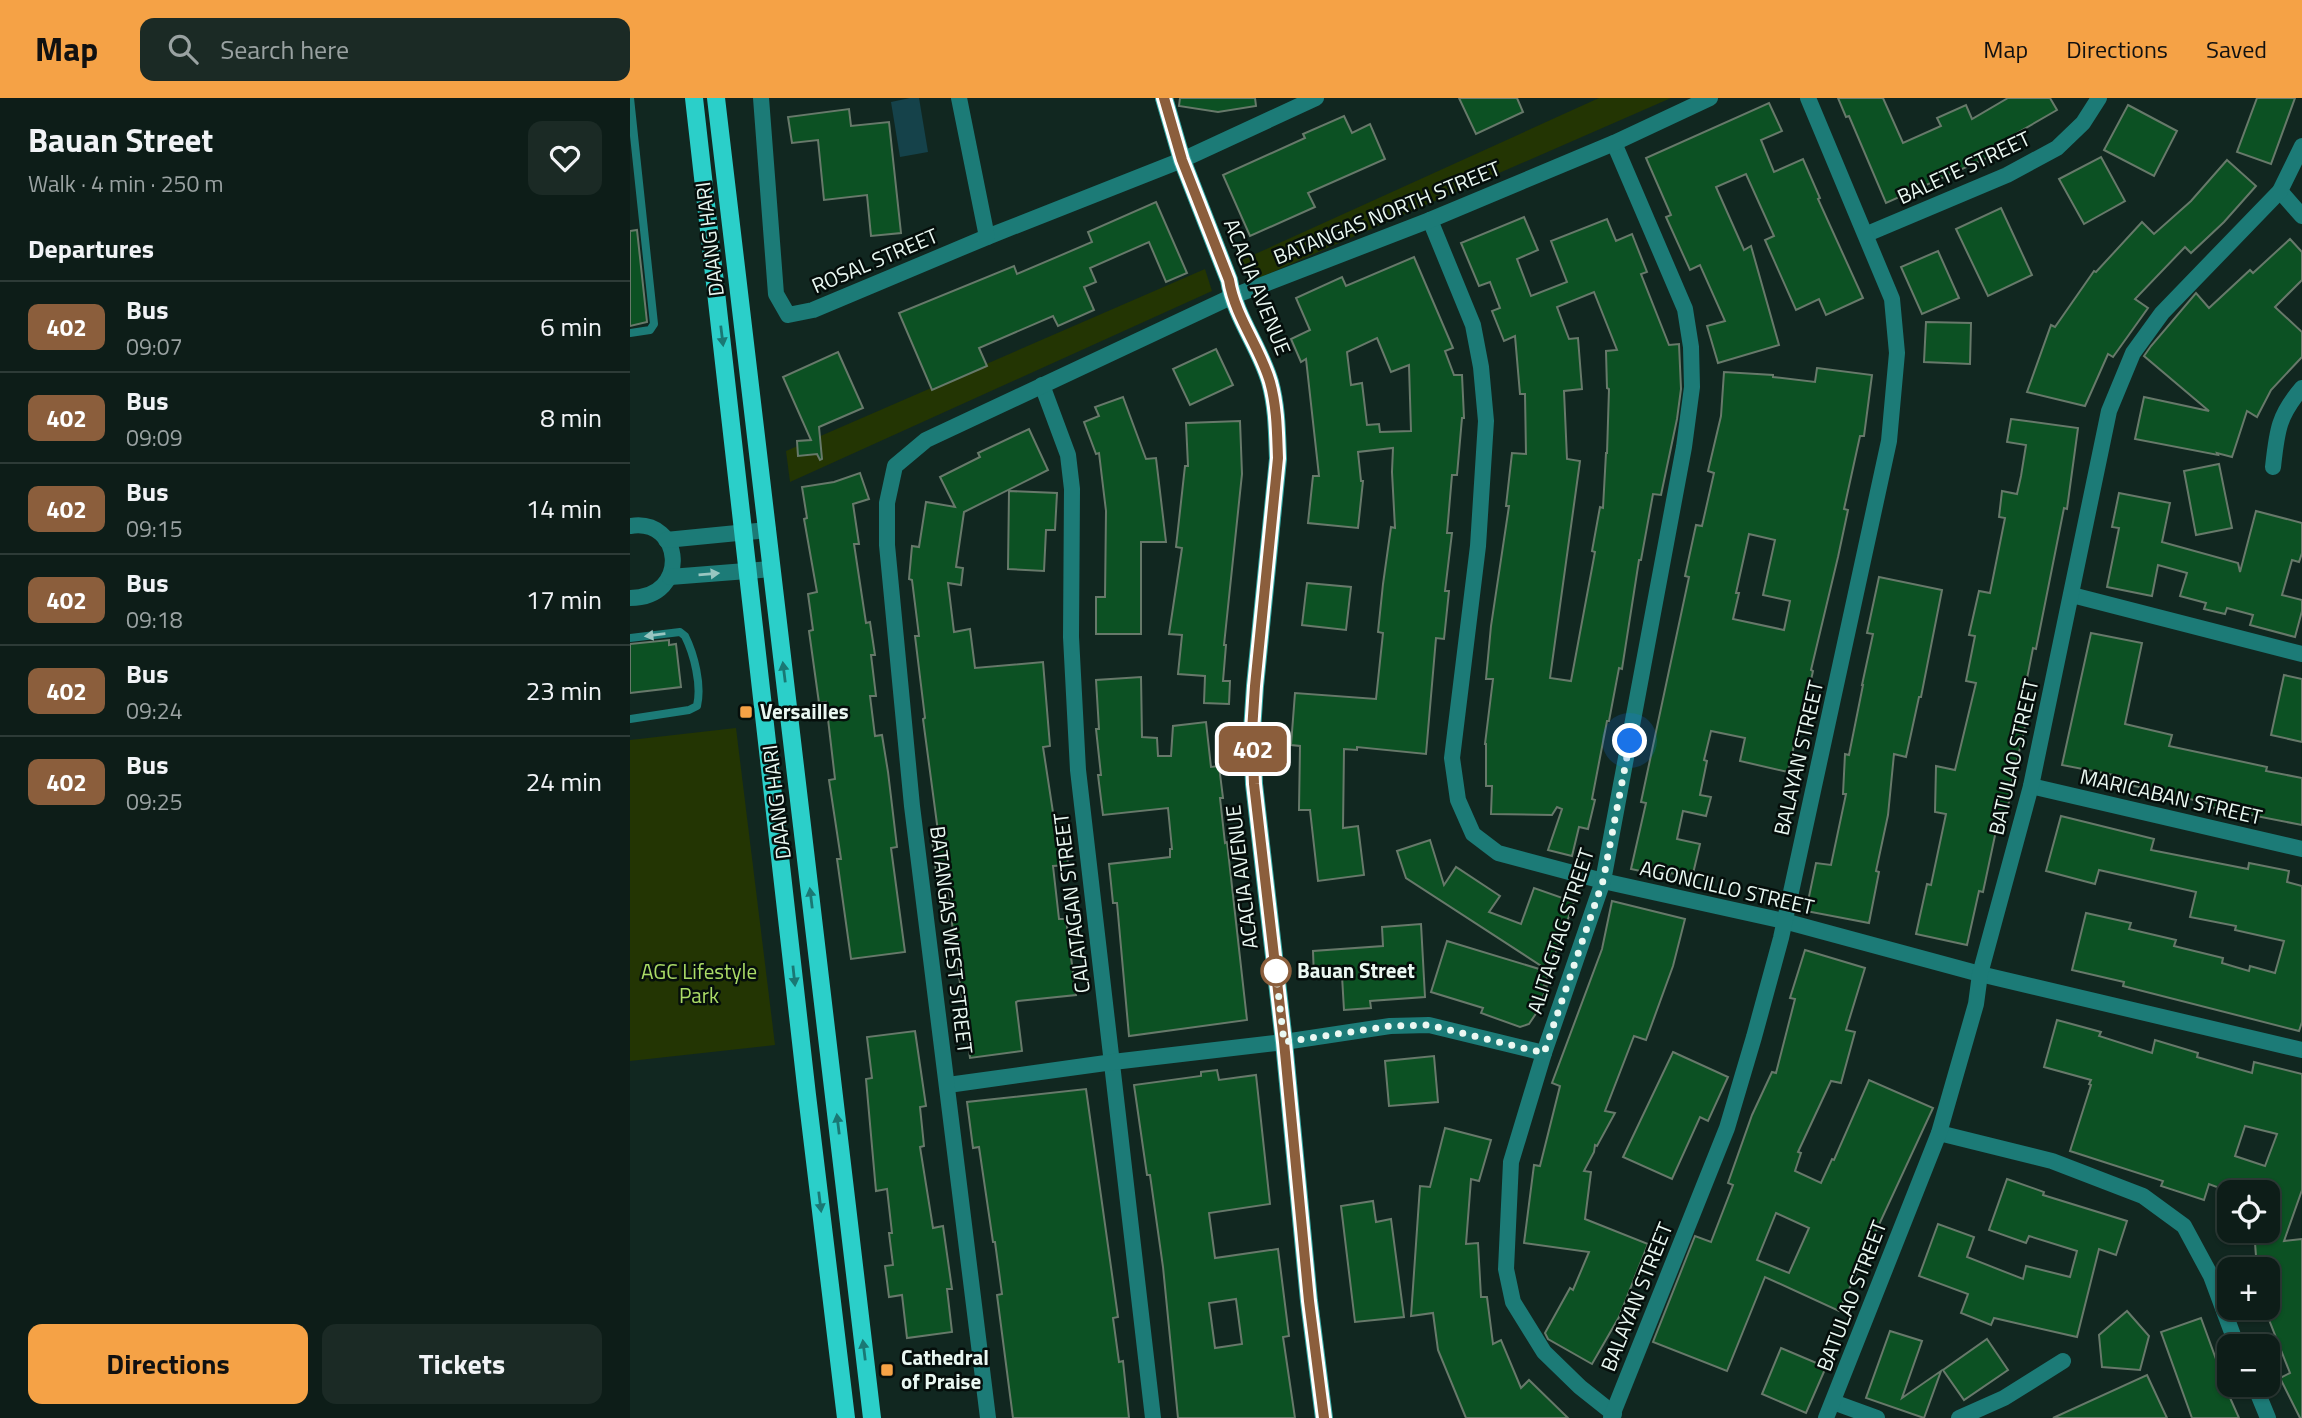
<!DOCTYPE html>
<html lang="en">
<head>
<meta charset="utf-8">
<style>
  :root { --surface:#0d1d18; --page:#1b2a25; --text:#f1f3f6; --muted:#9aa2a2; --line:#2d3b37; --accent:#f5a246 }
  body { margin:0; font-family:"Titillium Web",sans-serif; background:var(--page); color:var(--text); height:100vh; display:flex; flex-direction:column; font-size:26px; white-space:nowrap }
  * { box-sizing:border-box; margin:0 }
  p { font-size:23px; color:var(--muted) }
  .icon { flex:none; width:38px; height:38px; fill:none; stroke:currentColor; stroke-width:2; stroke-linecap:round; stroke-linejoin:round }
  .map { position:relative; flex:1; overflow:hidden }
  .sheet { display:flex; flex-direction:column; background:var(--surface); width:630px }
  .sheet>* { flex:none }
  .badge { padding:0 14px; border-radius:10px; font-size:24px; line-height:46px }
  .controls { position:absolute; left:1587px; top:1082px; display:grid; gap:14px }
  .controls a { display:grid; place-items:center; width:63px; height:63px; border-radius:14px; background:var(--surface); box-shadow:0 2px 5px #0004,0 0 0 2px var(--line); font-size:35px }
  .you { position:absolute; width:35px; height:35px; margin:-18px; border:5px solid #fff; border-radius:50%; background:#1a73e8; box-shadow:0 0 0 10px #1a73e833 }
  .map>.badge { position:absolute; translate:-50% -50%; box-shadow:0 0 0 4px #fff }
  h2 { padding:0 28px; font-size:26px; line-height:63px }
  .round { display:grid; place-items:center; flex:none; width:74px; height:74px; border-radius:14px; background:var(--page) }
  .overview { display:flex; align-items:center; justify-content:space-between; height:119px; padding:0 28px }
  h1 { font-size:33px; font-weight:700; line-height:52px }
  .button { display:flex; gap:14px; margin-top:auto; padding:14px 28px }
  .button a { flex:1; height:80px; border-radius:14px; background:var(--accent); color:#111; font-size:28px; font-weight:700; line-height:80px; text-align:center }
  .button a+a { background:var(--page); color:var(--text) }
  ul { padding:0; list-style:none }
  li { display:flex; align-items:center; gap:21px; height:91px; padding:0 28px; border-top:2px solid var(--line) }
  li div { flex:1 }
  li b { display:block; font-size:26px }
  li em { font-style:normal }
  li .badge { min-width:77px; font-weight:700; text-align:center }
  header { display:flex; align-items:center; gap:42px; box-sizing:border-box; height:98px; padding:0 35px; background:var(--accent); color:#111 }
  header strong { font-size:33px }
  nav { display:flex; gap:38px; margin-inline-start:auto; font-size:24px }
  .search { width:490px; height:63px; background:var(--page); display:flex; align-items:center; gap:18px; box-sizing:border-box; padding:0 24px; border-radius:14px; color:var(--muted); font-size:26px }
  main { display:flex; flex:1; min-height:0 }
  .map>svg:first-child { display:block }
  .green { fill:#233503 }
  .water { fill:#15424a }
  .building { fill:#0c5123; stroke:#67796a; stroke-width:2; fill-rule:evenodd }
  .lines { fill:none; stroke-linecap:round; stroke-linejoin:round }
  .lane { stroke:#1c7b77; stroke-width:8 }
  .street { stroke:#1c7b77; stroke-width:16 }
  .secondary { stroke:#35a9a4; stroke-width:18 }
  .primary { stroke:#2bcfc9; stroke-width:18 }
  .oneway { fill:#1a7874 }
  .oneway2 { fill:#98c6c1 }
  .line-casing { stroke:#fff; stroke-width:16 }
  .line { stroke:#8b5e3c; stroke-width:10 }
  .walk { stroke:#eaf8f2; stroke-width:7; stroke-dasharray:0 12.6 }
  .poi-dot { fill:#f5a246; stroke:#050e0b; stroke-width:2.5 }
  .stop-dot { fill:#fff; stroke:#8b5e3c; stroke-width:3.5 }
  .labels { text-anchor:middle; stroke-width:5; stroke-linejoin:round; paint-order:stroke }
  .street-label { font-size:21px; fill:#eaf8f2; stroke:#050e0b }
  .poi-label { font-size:21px; font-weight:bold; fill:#eaf8f2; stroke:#050e0b; text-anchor:start }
  .stop-label { font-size:21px; font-weight:bold; fill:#eaf8f2; stroke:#050e0b; text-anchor:start }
  .park-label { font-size:21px; fill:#abdc67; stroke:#050e0b }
</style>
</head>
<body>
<header>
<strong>Map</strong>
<div class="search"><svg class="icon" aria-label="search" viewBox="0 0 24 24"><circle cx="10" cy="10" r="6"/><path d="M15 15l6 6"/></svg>Search here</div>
<nav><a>Map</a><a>Directions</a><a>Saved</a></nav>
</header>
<main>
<section class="sheet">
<div class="overview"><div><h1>Bauan Street</h1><p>Walk · 4 min · 250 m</p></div><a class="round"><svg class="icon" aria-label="heart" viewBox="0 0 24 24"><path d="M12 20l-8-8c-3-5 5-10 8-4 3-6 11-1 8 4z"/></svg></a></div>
<h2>Departures</h2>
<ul>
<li><span class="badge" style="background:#8b5e3c;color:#fff">402</span><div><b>Bus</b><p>09:07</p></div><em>6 min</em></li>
<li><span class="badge" style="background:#8b5e3c;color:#fff">402</span><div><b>Bus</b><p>09:09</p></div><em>8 min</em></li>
<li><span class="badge" style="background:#8b5e3c;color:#fff">402</span><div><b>Bus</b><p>09:15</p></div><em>14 min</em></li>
<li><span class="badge" style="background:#8b5e3c;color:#fff">402</span><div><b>Bus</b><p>09:18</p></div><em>17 min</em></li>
<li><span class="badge" style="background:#8b5e3c;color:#fff">402</span><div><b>Bus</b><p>09:24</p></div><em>23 min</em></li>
<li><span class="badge" style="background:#8b5e3c;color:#fff">402</span><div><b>Bus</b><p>09:25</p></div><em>24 min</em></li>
</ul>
<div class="button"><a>Directions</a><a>Tickets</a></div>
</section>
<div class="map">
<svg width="1672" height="1320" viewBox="0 0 1672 1320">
  <rect width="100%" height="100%" fill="#112720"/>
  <g class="green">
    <path d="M969 0H1041L622 183 612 162Z"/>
    <path d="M575 171 582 193 160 384 156 353Z"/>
    <path d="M106 630 145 947 0 963V642Z"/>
  </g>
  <path class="water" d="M280 0H289L298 54 270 59 261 4Z"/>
  <g class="building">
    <path d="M550 0H625L626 8 588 14 549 8Z"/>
    <path d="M829 0H887L893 14 846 36Z"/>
    <path d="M1208 0H1253L1273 45 1311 28 1307 20 1336 7 1342 21 1378 0H1420L1427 12 1356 53 1359 59 1256 105 1219 18 1216 19Z"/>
    <path d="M1627 0H1665L1641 66 1607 54Z"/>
    <path d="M1139 5 1152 33 1131 42 1144 74 1173 61 1190 100 1188 101 1233 200 1196 217 1189 201 1166 212 1135 142 1144 138 1116 76 1086 89 1114 152 1121 148 1149 247 1088 265 1077 228 1095 223 1070 167 1060 172 1036 119 1041 117 1016 60Z"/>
    <path d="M1498 7 1547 33 1524 78 1474 52Z"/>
    <path d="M219 11 221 28 259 24 271 135 241 138 237 97 194 102 188 42 162 45 158 19Z"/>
    <path d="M714 18 722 35 740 26 755 61 678 95 685 109 620 138 593 77 675 40 673 36Z"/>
    <path d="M1471 59 1495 103 1454 126 1429 81Z"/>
    <path d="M1597 62 1626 88 1594 124 1561 155 1555 149 1505 201 1518 210 1483 259 1478 256 1455 308 1397 294 1421 227 1425 229 1464 173 1466 174 1512 124 1524 136 1561 103Z"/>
    <path d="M526 104 557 175 536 184 519 144 460 170 466 184 454 189 464 212 428 228 423 218 349 250 357 268 302 292 269 215 384 168 387 176 462 144 458 134Z"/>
    <path d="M1371 110 1402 177 1358 198 1326 131Z"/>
    <path d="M894 119 908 152 887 161 901 198 937 184 921 143 977 121 986 143 1002 136 1017 174 1011 176 1039 247 1049 246 1051 291 1047 321 1031 397 1023 396 1011 462H1009L992 571 989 570 979 623H977L962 701 965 702 958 731 949 729 942 758 918 752 932 711 927 709 922 717 861 716 862 688H856V646H855L863 581H856L861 528 879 408H876L882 355 896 356 895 296H890L885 238 874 243 862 213 870 210 860 184 849 188 831 145ZM964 194 987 252 976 253 977 290 979 291 977 355H976L973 410 970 409 962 453 965 454 941 583 920 580 950 363 937 361 934 293 952 291 948 240 939 241 927 209Z"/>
    <path d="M7 132 17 224 0 228V133Z"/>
    <path d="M1660 141 1672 154V182L1645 209 1672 234V259L1641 292 1627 319 1617 313 1602 359 1587 355 1588 357 1505 341 1514 299 1579 313 1514 258 1521 248 1566 195 1579 210 1620 172 1623 175Z"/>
    <path d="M1308 153 1329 200 1292 216 1271 169Z"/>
    <path d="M784 159 823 250 815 253 824 277H832L834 320H832L827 377H822L817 435H822L815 493H819L814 541 806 540 796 656 727 649V652L714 651 713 730 728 728 734 777 688 783 680 712H669L670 648 661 647 665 595 746 601 753 535 748 534 753 486 761 429 765 430 762 374 763 350 728 354 731 383H733L728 430 678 425 683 378H689L676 261 671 264 661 241 680 232 666 200 712 179 716 188ZM747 240 761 274 779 267 781 333 750 334 749 326 737 327 732 285 721 287 717 254Z"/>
    <path d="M1296 224 1341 225 1340 266 1294 264Z"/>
    <path d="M586 251 603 287 560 307 543 271Z"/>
    <path d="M208 254 233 310 189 329 192 361 190 362 187 356 168 358 167 343 181 342 153 279Z"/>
    <path d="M1187 270 1242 277 1234 338H1230L1214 411 1218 412 1208 459 1181 572 1183 573 1172 622 1170 621 1158 674 1110 663 1115 640 1081 633 1074 662 1077 663 1070 697 1081 699 1076 718 1053 713 1047 741 1070 746 1062 780 1040 775 1039 779 1001 771 1016 705 1011 704 1059 479 1055 478 1066 427 1072 428 1084 375 1078 373 1091 318 1094 274 1143 277V279L1185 284ZM1119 436 1145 442 1133 497 1160 503 1154 532 1103 521 1109 495H1106Z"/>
    <path d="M493 299 516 361 526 360 536 444H511V536H466V499H475L476 413 469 355 466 356 454 324 469 318 465 309Z"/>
    <path d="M1381 321 1448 330 1437 411 1434 410 1406 551 1403 550 1392 606 1400 607 1382 684 1385 685 1371 729 1367 728 1353 794 1349 793 1337 847 1286 836 1297 786 1301 787 1316 716 1305 714 1306 668 1325 672 1346 585 1336 583 1345 538 1339 537 1349 493 1360 495 1375 420 1369 419 1372 393 1387 396 1391 378 1396 347 1377 344Z"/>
    <path d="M610 323 612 376 594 547H596L593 583H600L599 606 574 605 575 578 548 576 552 537 539 536 552 450 546 449 555 368H558L556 325Z"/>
    <path d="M399 331 418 372 334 414 326 469 333 470 331 487 318 485 324 534 340 531 345 570 413 564 420 648 413 649 426 734 435 733 438 767 423 768 429 821H436L446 897 388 903 386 904 392 953 340 960 316 780 307 781 302 742 309 741 293 621 295 620 285 538H289L282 482 279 481 282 448 289 449 296 404 325 409 310 379 350 359 348 355Z"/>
    <path d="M1589 366 1602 430 1566 437 1554 373Z"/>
    <path d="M230 375 239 401 223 406 229 446H224L236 525 240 524 245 557H241L246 598H240L245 638 252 637 258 674 267 749 261 750 275 854 221 861 207 761H211L199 682 205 681 196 604 189 605 179 533 183 532 178 496 187 494 174 421 177 420 172 389 204 384Z"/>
    <path d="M379 393 427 395 425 432H416L414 473 378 471Z"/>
    <path d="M1489 395 1540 405 1532 444 1608 465 1610 474 1626 413 1672 425V455L1669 464 1662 462 1652 497 1672 502V513L1665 539 1620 527 1623 517 1597 510 1595 516 1574 511 1576 505 1550 498 1557 475 1528 467 1522 498 1477 489 1489 430 1482 429Z"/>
    <path d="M1249 479 1312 492 1291 599H1289L1276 659 1264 656 1258 717 1246 773 1249 774 1239 825 1176 813 1186 765 1201 767 1216 696H1213L1215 656 1219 657 1233 587H1232L1243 536 1237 535Z"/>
    <path d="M677 485 721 489 716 532 672 527Z"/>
    <path d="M1461 535 1512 545 1495 626 1542 637 1539 648 1637 669 1636 673 1672 680V727L1580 709 1581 706 1487 684 1489 678 1432 667Z"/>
    <path d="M39 542V547L46 546 51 589 0 595V546Z"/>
    <path d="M1654 577 1672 581V644L1641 637Z"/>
    <path d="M511 579 512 639 527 640 528 658H541L543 628 576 624 581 669 589 668 593 700H590L595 745 597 744 617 922 499 938 487 805H483L479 766 540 759V751H542L538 710 473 717 468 677H471L466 631H469L466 582Z"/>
    <path d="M1431 718 1524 741 1521 752 1618 771 1619 765 1659 773 1657 784 1672 788V924L1669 933 1493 888 1494 884 1442 872 1456 815 1501 825 1499 831 1546 842 1544 848 1593 860 1592 865 1619 873 1620 868 1645 875 1654 843 1605 832 1606 828 1560 819 1566 794 1469 772 1465 786 1416 773Z"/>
    <path d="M800 742 814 787 826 769 870 798 859 814 891 826 904 790 944 804 919 873 776 780 767 753Z"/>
    <path d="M982 803 1055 821 1043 868 1016 942 1004 938 975 1013 985 1015 967 1048 965 1047 964 1054 954 1073 961 1074 955 1121 1018 1146 989 1219 962 1266 918 1241 915 1235 940 1190 943 1192 959 1154 894 1145 904 1067 910 1068 930 988 922 985 972 851Z"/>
    <path d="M791 826 795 899 740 903 741 910 714 912 712 878 684 880 683 853 753 848 752 829Z"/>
    <path d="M817 843 919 874 914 887 917 888 907 914 899 926 890 929 851 915 853 910 801 894Z"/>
    <path d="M1175 852 1235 870 1216 932 1225 934 1211 985 1201 983 1168 1054 1171 1055 1165 1073 1191 1085 1202 1061 1204 1062 1239 982 1303 1010 1209 1213 1135 1179 1097 1273 1023 1244 1065 1138 1081 1144 1103 1087 1098 1085 1122 1017 1142 974 1146 975 1165 901 1160 900ZM1146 1115 1179 1130 1159 1175 1127 1162Z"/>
    <path d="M1427 922 1471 934 1469 938 1522 955 1525 942 1568 955 1567 959 1622 975 1624 964 1672 976V1092L1654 1143 1672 1141V1320H1670L1650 1280 1660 1275 1634 1209H1638V1171H1627L1624 1132H1638V1094H1600L1579 1086 1574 1102 1531 1088 1533 1083 1440 1053 1461 987 1459 986 1461 982 1414 969ZM1615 1028 1647 1036 1635 1068 1605 1058Z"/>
    <path d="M285 933 296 1008 290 1009 294 1048 290 1049 303 1130 313 1128 322 1191H317L322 1234 277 1240 272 1197 259 1199 255 1168 263 1167 259 1135H262L257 1091 246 1093 236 981 242 980 237 939Z"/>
    <path d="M1043 954 1098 979 1078 1023 1070 1019 1042 1081 993 1059Z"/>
    <path d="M804 958 808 1004 759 1008 755 963Z"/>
    <path d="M587 972 589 982 626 977 640 1106 579 1115 585 1160 648 1151 659 1238 653 1239 665 1320H548L533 1169 520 1077H517L504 987 571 978V974ZM606 1201 612 1246 585 1250 579 1205Z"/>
    <path d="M456 991 488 1219 483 1220 489 1264 493 1263 499 1320H383L367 1197 372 1196 365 1144H363L349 1049 343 1050 337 1004Z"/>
    <path d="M815 1030 861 1042 849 1083 841 1081 836 1146 848 1145 851 1199H857L863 1246 871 1242 891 1290 899 1282 938 1320H836L808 1252 803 1215 781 1218 790 1088 800 1089Z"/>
    <path d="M1377 1081 1414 1094 1413 1097 1497 1123 1486 1157 1469 1151 1447 1239 1364 1220 1361 1227 1331 1215 1338 1196 1289 1178 1308 1126 1344 1139 1337 1159 1393 1181 1396 1168 1440 1179 1447 1153 1399 1138 1396 1145 1359 1132Z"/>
    <path d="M743 1103 746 1124 761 1121 774 1219 725 1224 711 1108Z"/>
    <path d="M1497 1213 1519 1238 1510 1272 1472 1269 1469 1237Z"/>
    <path d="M1571 1220 1601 1302 1609 1320H1562L1531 1234Z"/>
    <path d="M1260 1233 1292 1243 1272 1300 1311 1273 1294 1320 1236 1300Z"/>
    <path d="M1357 1241 1378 1272 1334 1302 1313 1272Z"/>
    <path d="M1151 1250 1196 1269 1176 1315 1132 1296Z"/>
    <path d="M1517 1277 1537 1320H1423Z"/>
  </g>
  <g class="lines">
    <g class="lane">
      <path d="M0 235 20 232 24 226 0 0"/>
      <path d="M0 540 50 534 55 538C64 556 72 587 67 608L59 612 0 621"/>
    </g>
    <g class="street">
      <path d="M131 0 146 196 158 217 183 212 357 139 552 62 686 0"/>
      <path d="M329 0 357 139"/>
      <path d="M1650 93 1672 118"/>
      <path d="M800 122 843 227 851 269 856 323 848 448 822 660 828 702 843 736 868 755 973 783 1154 823 1350 876 1672 952"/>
      <path d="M1237 136 1377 77 1427 50 1453 25 1469 0"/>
      <path d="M412 287 438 357 442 391 441 539 448 672 523 1320"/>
      <path d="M1643 369C1647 333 1648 318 1672 290"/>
      <path d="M0 428C53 419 61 500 0 500"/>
      <path d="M36 442 138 432"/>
      <path d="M40 479 142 471"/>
      <path d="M1442 497 1672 556"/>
      <path d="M1401 688 1672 751"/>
      <path d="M318 987 483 964 654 944 760 928 799 927 914 955"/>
      <path d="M1309 1035 1422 1063 1513 1098 1554 1128 1581 1178 1607 1248"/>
      <path d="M1624 1286 1638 1320"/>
      <path d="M1203 1304 1247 1320"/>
      <path d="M984 1316 950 1289 914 1254 883 1204 876 1171 881 1064 914 955 973 783 1054 349 1062 289 1061 249 1055 211 984 45"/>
      <path d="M358 1320 282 708 257 447V405L265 368 296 342 601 199 800 122 984 45 1080 0"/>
      <path d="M981 1320 1097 1030 1124 939 1151 840 1259 343 1267 255 1262 201 1178 0"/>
      <path d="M1196 1320 1309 1035 1346 906 1350 876 1401 688 1479 313 1503 255 1532 215 1650 93 1672 48"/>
      <path d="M1329 1320 1374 1300 1433 1263"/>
    </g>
    <path class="secondary" d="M534 0 552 62 599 182C605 219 630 249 640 284 647 309 647 335 648 361L625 588 622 633 624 686 654 944 679 1203 694 1320"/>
    <g class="primary">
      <path d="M64 0 177 997 216 1320"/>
      <path d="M86 0 242 1320"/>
    </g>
  </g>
  <defs><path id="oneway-solid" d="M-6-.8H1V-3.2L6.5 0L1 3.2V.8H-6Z" transform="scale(1.75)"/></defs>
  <g class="oneway">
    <use href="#oneway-solid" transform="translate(92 238) rotate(83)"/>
    <use href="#oneway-solid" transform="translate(154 574) rotate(-97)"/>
    <use href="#oneway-solid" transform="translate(181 800) rotate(-97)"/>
    <use href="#oneway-solid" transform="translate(164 878) rotate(84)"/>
    <use href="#oneway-solid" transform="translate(208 1026) rotate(-97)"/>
    <use href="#oneway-solid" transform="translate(190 1104) rotate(83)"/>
    <use href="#oneway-solid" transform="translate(234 1252) rotate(-97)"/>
  </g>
  <g class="oneway2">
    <use href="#oneway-solid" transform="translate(79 476) rotate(-5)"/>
    <use href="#oneway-solid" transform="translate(25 537) rotate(173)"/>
  </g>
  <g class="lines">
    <g class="line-casing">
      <path id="line" d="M534 0 552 62 599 182C605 219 630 249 640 284 647 309 647 335 648 360L625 588 622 633 624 686 654 944 679 1203 694 1320"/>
    </g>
    <use href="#line" class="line"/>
    <path class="walk" d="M646 873 645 867 654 944 760 928 799 927 914 955 973 783 1000 643"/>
  </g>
  <g class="poi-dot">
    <rect x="109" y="607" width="14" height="14" rx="3.5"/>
    <rect x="250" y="1265" width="14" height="14" rx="3.5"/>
  </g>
  <circle class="stop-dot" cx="646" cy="873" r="14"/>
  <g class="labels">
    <g class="street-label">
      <text transform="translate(1334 70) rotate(-25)" y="7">BALETE STREET</text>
      <text transform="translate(757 115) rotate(-22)" y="7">BATANGAS NORTH STREET</text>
      <text transform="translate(80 141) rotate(-97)" y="7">DAANG HARI</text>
      <text transform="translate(245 163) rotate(-23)" y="7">ROSAL STREET</text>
      <text transform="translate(627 189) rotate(68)" y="7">ACACIA AVENUE</text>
      <text transform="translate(1384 659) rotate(-77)" y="7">BATULAO STREET</text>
      <text transform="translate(1169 660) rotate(-77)" y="7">BALAYAN STREET</text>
      <text transform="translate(1541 699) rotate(13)" y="7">MARICABAN STREET</text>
      <text transform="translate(147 704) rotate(-97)" y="7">DAANG HARI</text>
      <text transform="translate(612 779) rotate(-97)" y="7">ACACIA AVENUE</text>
      <text transform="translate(1097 790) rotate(13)" y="7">AGONCILLO STREET</text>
      <text transform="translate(442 805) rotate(-97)" y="7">CALATAGAN STREET</text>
      <text transform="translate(931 833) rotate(-72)" y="7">ALITAGTAG STREET</text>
      <text transform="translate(321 842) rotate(83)" y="7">BATANGAS WEST STREET</text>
      <text transform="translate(1222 1198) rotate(-69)" y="7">BATULAO STREET</text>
      <text transform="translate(1007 1199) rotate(-68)" y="7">BALAYAN STREET</text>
    </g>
    <g class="poi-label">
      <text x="130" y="621">Versailles</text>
      <text x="271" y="1267">Cathedral<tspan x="271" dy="24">of Praise</tspan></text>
    </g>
    <g class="stop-label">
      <text x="667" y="880">Bauan Street</text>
    </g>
    <g class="park-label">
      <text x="69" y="881">AGC Lifestyle<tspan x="69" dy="24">Park</tspan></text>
    </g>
  </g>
</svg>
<div class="controls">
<a><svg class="icon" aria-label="locate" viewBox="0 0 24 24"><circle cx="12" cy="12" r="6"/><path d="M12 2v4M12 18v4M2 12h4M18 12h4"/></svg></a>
<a>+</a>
<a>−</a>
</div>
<div class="you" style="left:1000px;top:643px"></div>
<b class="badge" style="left:623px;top:651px;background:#8b5e3c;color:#fff">402</b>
</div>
</main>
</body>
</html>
